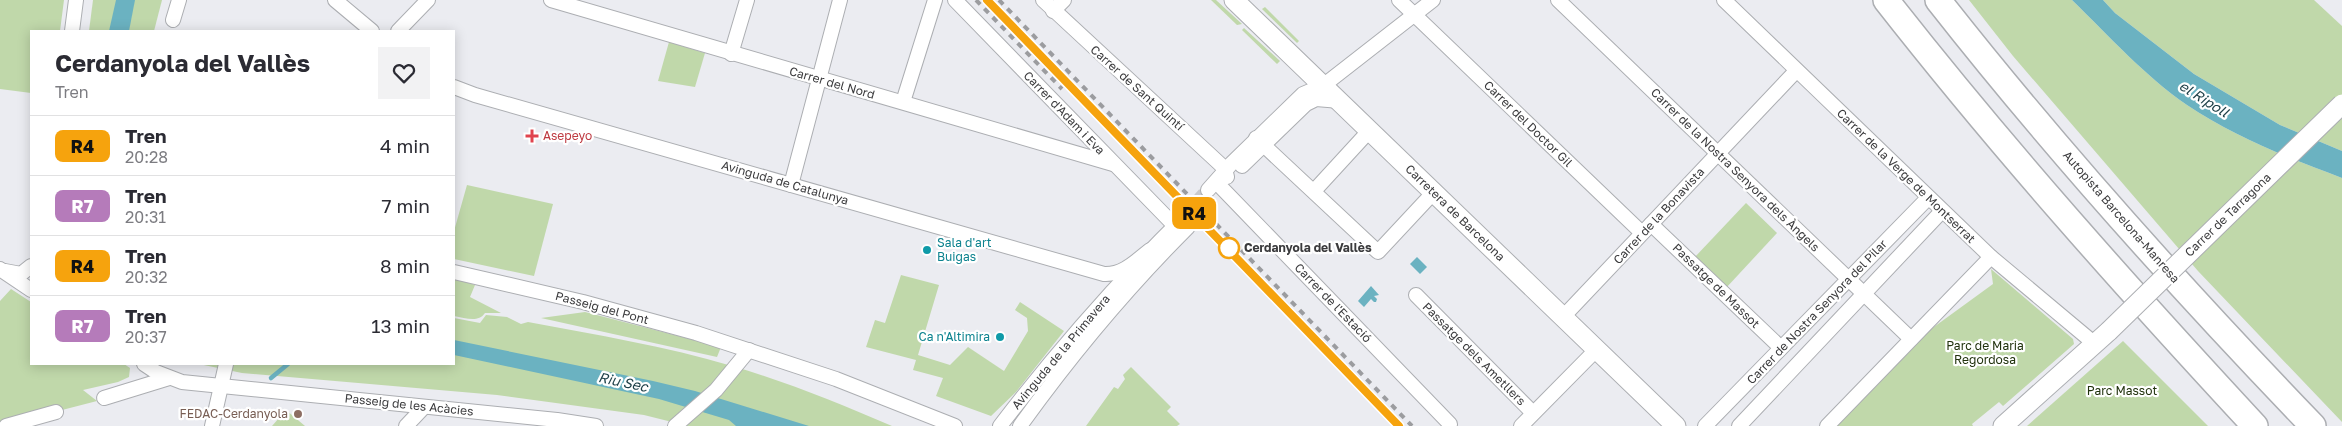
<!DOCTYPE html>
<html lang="es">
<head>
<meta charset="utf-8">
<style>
  :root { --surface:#fff; --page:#f2f2f3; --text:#2b2b33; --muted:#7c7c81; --line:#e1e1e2 }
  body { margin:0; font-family:"Golos Text",sans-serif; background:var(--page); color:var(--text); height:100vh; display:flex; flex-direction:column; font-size:19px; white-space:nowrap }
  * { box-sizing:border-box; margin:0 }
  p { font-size:16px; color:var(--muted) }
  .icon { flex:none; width:28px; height:28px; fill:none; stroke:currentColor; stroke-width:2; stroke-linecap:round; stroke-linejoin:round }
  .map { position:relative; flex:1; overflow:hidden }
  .details { position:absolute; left:30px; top:30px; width:425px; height:335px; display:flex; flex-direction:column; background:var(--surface); border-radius:0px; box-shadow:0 2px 12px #0003 }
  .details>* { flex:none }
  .badge { padding:0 10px; border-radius:8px; font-size:18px; line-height:32px }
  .map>.badge { position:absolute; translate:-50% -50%; box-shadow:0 0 0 2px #fff }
  .round { display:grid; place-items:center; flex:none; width:52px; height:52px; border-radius:0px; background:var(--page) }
  .head { display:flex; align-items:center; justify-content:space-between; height:85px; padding:0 25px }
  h1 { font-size:24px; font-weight:700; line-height:38px }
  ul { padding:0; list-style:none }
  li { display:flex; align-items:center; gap:15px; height:60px; padding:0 25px; border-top:1px solid var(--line) }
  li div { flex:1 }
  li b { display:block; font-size:19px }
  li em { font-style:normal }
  li .badge { min-width:55px; font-weight:700; text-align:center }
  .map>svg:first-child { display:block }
  .green { fill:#c0d8aa }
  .water { fill:#6bb2c1 }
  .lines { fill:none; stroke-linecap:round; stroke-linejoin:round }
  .stream { stroke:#6bb2c1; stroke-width:4.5 }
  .street-tunnel { stroke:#c8c9cd; stroke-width:14; stroke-dasharray:14 7; stroke-linecap:butt }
  .street-casing { stroke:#acaeb2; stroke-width:16 }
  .secondary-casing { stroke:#acaeb2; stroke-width:21 }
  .highway-casing { stroke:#acaeb2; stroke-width:28 }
  .street { stroke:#fff; stroke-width:14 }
  .secondary { stroke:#fff; stroke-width:19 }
  .highway { stroke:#fff; stroke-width:25 }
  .rail { stroke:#9b9c9f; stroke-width:4; stroke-dasharray:6 6; stroke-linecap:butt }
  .secondary-bridge-casing { stroke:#acaeb2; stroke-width:21; stroke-linecap:butt }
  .secondary-bridge { stroke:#fff; stroke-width:19 }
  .line-casing { stroke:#fff; stroke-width:11 }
  .line { stroke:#f6a30d; stroke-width:8 }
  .health-dot { fill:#e0444e; stroke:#fff; stroke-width:2 }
  .stop-dot { fill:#fff; stroke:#f6a30d; stroke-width:2.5 }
  .culture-dot { fill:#0f9aa8; stroke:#fff; stroke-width:2 }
  .education-dot { fill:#8d6e63; stroke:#fff; stroke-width:2 }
  .labels { text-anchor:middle; stroke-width:4.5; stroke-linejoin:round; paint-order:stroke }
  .street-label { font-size:12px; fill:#3b3b3d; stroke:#fff }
  .health-label { font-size:12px; fill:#be3a42; stroke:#fff; text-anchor:start }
  .culture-label { font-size:12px; fill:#0d838f; stroke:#fff; text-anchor:start }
  .stop-label { font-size:12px; font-weight:bold; fill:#3b3b3d; stroke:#fff; text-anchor:start }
  .park-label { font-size:12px; fill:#21320d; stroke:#fff }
  .education-label { font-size:12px; fill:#785e54; stroke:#fff; text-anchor:end }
  .water-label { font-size:14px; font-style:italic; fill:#1d3f47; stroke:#fff }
</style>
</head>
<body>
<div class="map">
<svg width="2342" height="426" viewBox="0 0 2342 426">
  <rect width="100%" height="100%" fill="#ebecf1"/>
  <g class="green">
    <path d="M0 0H64L60 31H31V93L0 89Z"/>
    <path d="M93 0H162L154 31H89Z"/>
    <path d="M1211 0H1216L1242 24 1237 25Z"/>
    <path d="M1969 0H2072C2109 36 2145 76 2187 105 2235 137 2289 158 2342 178V422L2198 271 2013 56Z"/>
    <path d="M2103 0H2314L2342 26V151L2280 125 2194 74 2115 13Z"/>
    <path d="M1265 7 1299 41 1297 43 1262 9Z"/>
    <path d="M1244 28 1280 61 1277 64 1242 30Z"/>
    <path d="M669 42 705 53 695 87 658 81Z"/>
    <path d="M467 185 553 204 534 276 454 259V231Z"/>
    <path d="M1746 203 1777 233 1726 288 1694 258Z"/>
    <path d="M1991 269 2073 339 2074 344 2003 406 1999 402 1972 424 1973 426H1836L1927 332 1993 284Z"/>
    <path d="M901 275 939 285 918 355 950 365 968 347 1004 371 1028 331 1027 318 1015 310 1020 302 1064 331 1016 392 991 416 936 396 943 378 913 370 916 360 866 347 875 320 885 323Z"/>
    <path d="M454 278 475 285 470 297 501 313H485C478 323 466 318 454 316Z"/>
    <path d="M11 289 31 302V364H124L130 368 129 377 118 382 83 390 97 401 0 426V301Z"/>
    <path d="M585 312 721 347 717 357 541 318Z"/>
    <path d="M486 315 507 317 521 324 528 322C596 335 666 346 732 366 787 382 840 404 892 426H688L644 415 497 395 242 373 199 364H454V318L480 323Z"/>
    <path d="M2123 341 2208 426H2027Z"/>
    <path d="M1131 367 1171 407 1167 411 1180 424 1177 426H1086L1114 387 1118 389 1125 379 1123 375Z"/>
    <path d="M286 410 305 426H272Z"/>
  </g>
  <g class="water">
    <path d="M116 0H135L129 31H109Z"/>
    <path d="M2072 0H2103L2115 13 2194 74 2280 125 2342 151V178C2289 158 2235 137 2187 105 2145 76 2109 36 2072 0Z"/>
    <path d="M1417 257 1427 267 1420 274 1410 264Z"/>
    <path d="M1371 286 1379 295 1374 296 1377 299 1376 302H1374L1371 299 1364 307 1358 301Z"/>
    <path d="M454 340 653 381 695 391 809 426H736L729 420 659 399 454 355Z"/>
  </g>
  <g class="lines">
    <path class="stream" d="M271 378 288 364"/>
    <g class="street-tunnel">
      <path d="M1181 220 1208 190"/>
      <path d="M1188 227 1216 198"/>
    </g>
    <g class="street-casing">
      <g id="street">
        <path d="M335 0 372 31"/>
        <path d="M551 0 1113 164"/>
        <path d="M955 0 1175 226"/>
        <path d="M1043 0 1221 165 1225 169 1227 177"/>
        <path d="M1399 0 1642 233"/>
        <path d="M1558 0 1911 339"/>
        <path d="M1724 0 1991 257 2095 344"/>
        <path d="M1053 11 1064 0"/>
        <path d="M173 20 179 0"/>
        <path d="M72 31 76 0"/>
        <path d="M398 31 428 0"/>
        <path d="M731 54 747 0"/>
        <path d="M454 87 475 95 1104 274C1123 275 1136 261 1150 250"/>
        <path d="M903 102 935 0"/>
        <path d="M1256 138 1378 252 1434 192"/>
        <path d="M1242 166 1306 104 1316 99 1340 101"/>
        <path d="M1216 182 1450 424"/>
        <path d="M791 185 840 0"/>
        <path d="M1208 190 1232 163 1303 94 1324 85 1433 0"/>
        <path d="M1314 191 1370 130"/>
        <path d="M1651 224 1781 348"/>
        <path d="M0 269 31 290"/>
        <path d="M5 271 21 274 31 266"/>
        <path d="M454 272 583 302 696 333 836 379 955 426"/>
        <path d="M1416 295 1533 413"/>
        <path d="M1563 317 1796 71"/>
        <path d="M144 364 156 372 182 382 557 420 596 426"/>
        <path d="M104 398 169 378"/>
        <path d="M6 426 56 412"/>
        <path d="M212 426 226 364"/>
        <path d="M406 426 424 407"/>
        <path d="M675 426 716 390 749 350"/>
        <path d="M1000 426C1056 353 1116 284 1181 220"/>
        <path d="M1020 426C1071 355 1126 289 1188 227"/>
        <path d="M1521 426 1597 349"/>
        <path d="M1705 426 1928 198"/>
        <path d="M1739 426 1942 211"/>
        <path d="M1827 426 1991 257"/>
      </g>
    </g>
    <g class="secondary-casing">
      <g id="secondary">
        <path d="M1234 0 1676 426"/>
        <path d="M2003 426 2109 331"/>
      </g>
    </g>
    <g class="highway-casing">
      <g id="highway">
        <path d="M1886 0C2002 148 2127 288 2255 426"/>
        <path d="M1938 0C2055 149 2182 290 2313 426"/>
      </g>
    </g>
    <use href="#street" class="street"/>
    <use href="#secondary" class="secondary"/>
    <use href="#highway" class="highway"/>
    <g class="rail">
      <path d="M976 0 1062 89"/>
      <path d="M987 0 1399 426"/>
      <path d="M999 0 1412 426"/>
    </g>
    <g class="secondary-bridge-casing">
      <path id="secondary-bridge" d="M2109 331 2342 104"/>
    </g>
    <use href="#secondary-bridge" class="secondary-bridge"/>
  </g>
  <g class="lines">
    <g class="line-casing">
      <path id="line" d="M987 0 1399 426"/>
    </g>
    <use href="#line" class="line"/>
  </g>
  <path class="health-dot" d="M529.5 128.5h5v5h5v5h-5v5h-5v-5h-5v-5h5z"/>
  <circle class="stop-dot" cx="1229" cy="248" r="10"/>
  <g class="culture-dot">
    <circle cx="927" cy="250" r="5"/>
    <circle cx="1000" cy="337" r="5"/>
  </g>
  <circle class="education-dot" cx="298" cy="414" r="5"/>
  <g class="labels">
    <g class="street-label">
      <text transform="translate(832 83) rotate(16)" y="4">Carrer del Nord</text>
      <text transform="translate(1137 88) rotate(42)" y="4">Carrer de Sant Quintí</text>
      <text transform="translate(1064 113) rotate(46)" y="4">Carrer d'Adam i Eva</text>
      <text transform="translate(1528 124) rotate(44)" y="4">Carrer del Doctor Gil</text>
      <text transform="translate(1735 170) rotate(44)" y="4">Carrer de la Nostra Senyora dels Àngels</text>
      <text transform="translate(1906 176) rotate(44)" y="4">Carrer de la Verge de Montserrat</text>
      <text transform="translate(785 183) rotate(16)" y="4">Avinguda de Catalunya</text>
      <text transform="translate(1455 213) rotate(44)" y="4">Carretera de Barcelona</text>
      <text transform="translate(2228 215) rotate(-44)" y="4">Carrer de Tarragona</text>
      <text transform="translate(1659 216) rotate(-47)" y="4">Carrer de la Bonavista</text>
      <text transform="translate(2121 217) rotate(49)" y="4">Autopista Barcelona-Manresa</text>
      <text transform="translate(1716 286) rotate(44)" y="4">Passatge de Massot</text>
      <text transform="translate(1333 303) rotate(46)" y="4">Carrer de l'Estació</text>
      <text transform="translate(602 308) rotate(15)" y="4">Passeig del Pont</text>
      <text transform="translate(1817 312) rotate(-46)" y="4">Carrer de Nostra Senyora del Pilar</text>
      <text transform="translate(1061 352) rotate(-50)" y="4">Avinguda de la Primavera</text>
      <text transform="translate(1474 354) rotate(45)" y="4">Passatge dels Ametllers</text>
      <text transform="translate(409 405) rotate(6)" y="4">Passeig de les Acàcies</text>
    </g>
    <g class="health-label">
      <text x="543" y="140">Asepeyo</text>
    </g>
    <g class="culture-label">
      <text x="937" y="247">Sala d'art<tspan x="937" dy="14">Buigas</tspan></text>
      <text x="990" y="341" text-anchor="end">Ca n'Altimira</text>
    </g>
    <g class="stop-label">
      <text x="1244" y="252">Cerdanyola del Vallès</text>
    </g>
    <g class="park-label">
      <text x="1985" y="350">Parc de Maria<tspan x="1985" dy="14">Regordosa</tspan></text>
      <text x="2122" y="395">Parc Massot</text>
    </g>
    <g class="education-label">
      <text x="288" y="418">FEDAC-Cerdanyola</text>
    </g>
    <g class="water-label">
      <text transform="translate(2204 99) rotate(32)" y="5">el Ripoll</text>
      <text transform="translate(623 382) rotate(12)" y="5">Riu Sec</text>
    </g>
  </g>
</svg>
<b class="badge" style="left:1194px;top:213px;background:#f6a30d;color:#111">R4</b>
<section class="details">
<div class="head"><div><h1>Cerdanyola del Vallès</h1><p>Tren</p></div><a class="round"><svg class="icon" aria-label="heart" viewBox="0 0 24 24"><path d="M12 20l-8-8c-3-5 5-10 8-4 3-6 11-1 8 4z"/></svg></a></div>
<ul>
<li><span class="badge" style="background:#f6a30d;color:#111">R4</span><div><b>Tren</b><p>20:28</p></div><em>4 min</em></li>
<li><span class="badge" style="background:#b57bba;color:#fff">R7</span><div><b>Tren</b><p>20:31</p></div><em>7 min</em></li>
<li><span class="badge" style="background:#f6a30d;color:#111">R4</span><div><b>Tren</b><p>20:32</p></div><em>8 min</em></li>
<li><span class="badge" style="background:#b57bba;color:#fff">R7</span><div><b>Tren</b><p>20:37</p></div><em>13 min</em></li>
</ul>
</section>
</div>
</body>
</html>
